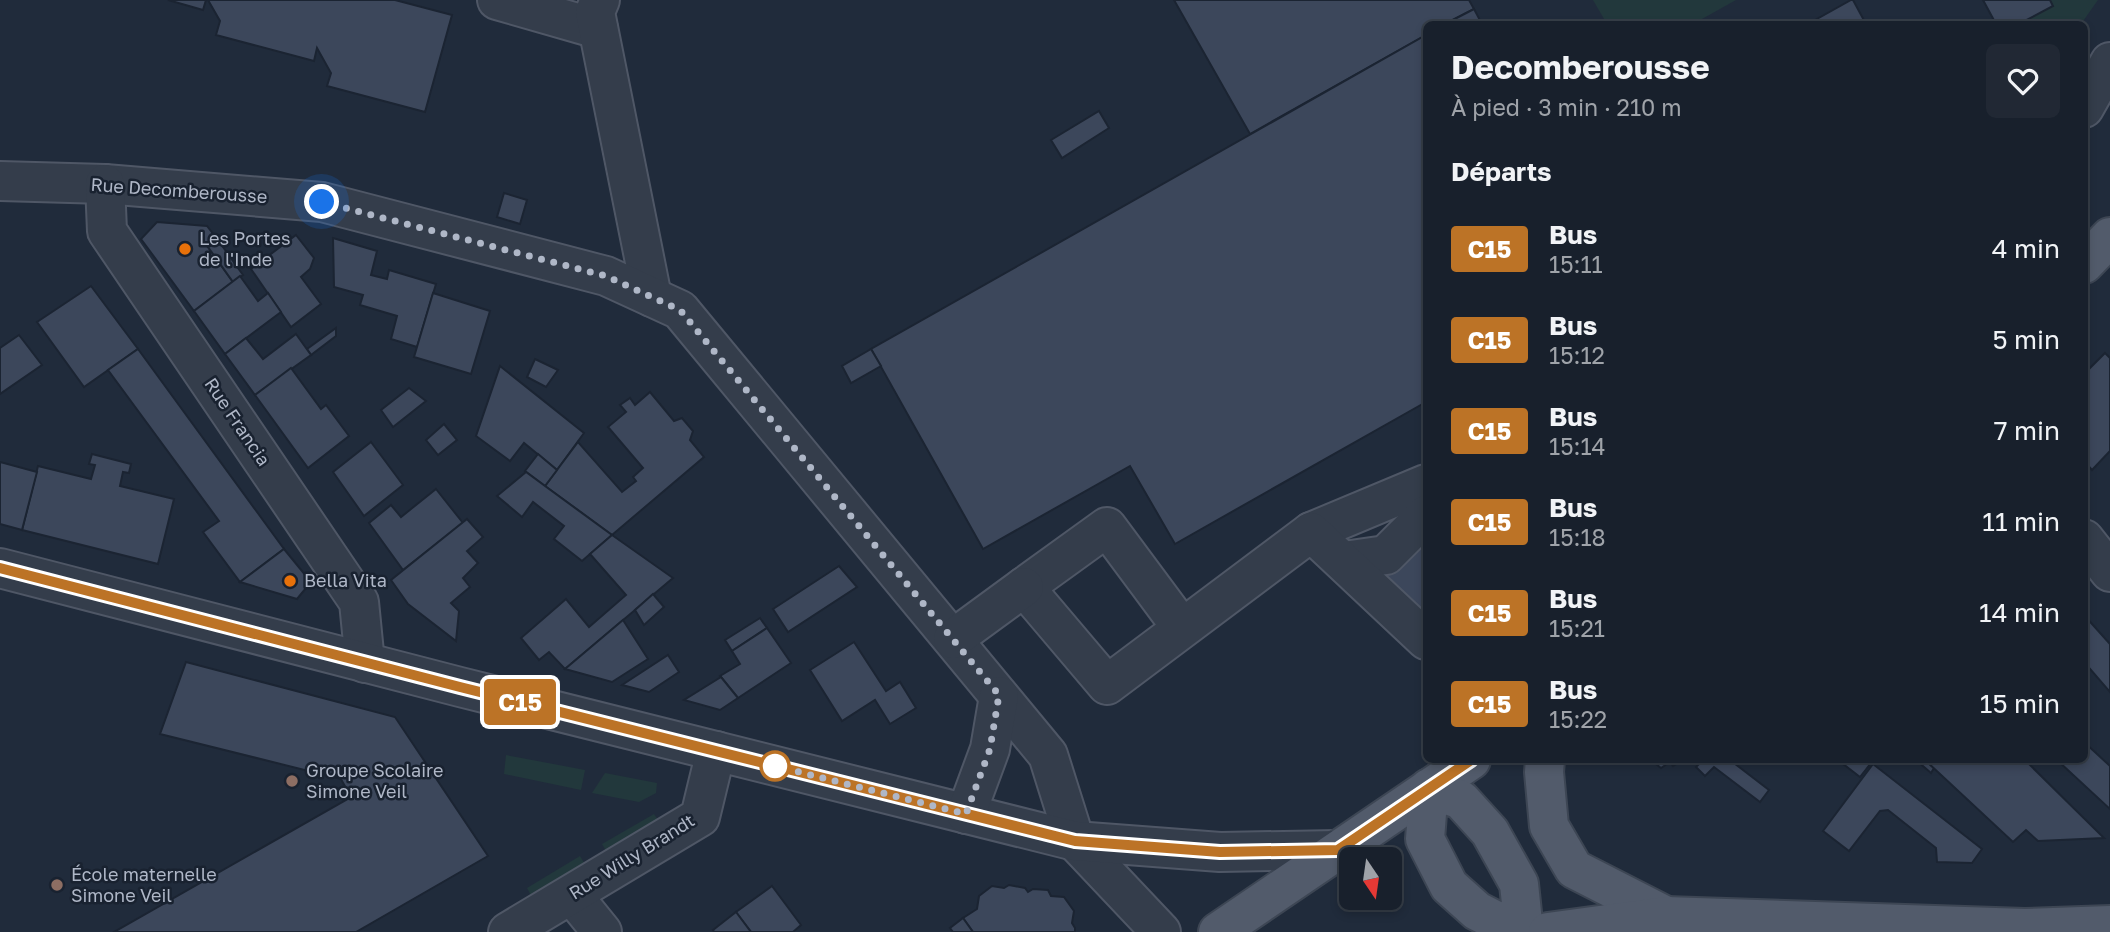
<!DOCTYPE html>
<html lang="fr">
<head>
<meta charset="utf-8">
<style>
  :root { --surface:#18202c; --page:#212834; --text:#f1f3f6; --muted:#9fa3a9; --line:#363e48 }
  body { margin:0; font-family:"Golos Text",sans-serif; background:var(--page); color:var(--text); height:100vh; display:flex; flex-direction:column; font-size:26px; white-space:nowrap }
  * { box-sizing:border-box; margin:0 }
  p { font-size:23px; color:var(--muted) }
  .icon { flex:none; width:38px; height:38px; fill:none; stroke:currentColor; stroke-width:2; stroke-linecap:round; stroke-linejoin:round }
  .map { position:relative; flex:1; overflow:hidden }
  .details { position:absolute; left:1423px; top:21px; width:665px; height:742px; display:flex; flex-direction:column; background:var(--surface); border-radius:10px; box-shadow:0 4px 10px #0003,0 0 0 2px var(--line) }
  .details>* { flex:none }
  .badge { padding:0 14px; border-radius:5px; font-size:24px; line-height:46px }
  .needle { width:46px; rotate:167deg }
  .buttons { position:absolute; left:1339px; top:847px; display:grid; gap:14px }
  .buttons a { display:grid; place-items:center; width:63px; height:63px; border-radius:10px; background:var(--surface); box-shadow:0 4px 10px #0003,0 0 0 2px var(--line); font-size:35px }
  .you { position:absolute; width:35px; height:35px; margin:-18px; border:5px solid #fff; border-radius:50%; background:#1a73e8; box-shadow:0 0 0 10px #1a73e833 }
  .map>.badge { position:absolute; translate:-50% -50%; box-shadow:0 0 0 4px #fff }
  h2 { padding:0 28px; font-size:26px; line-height:63px }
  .round { display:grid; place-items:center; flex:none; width:74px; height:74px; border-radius:10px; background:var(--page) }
  .head { display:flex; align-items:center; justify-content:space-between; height:119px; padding:0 28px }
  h1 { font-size:33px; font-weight:700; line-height:52px }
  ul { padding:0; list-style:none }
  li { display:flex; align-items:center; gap:21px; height:91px; padding:0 28px }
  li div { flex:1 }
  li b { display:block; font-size:26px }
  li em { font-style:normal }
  li .badge { min-width:77px; font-weight:700; text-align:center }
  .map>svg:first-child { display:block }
  .green { fill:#22383c }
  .building { fill:#3c475b; stroke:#1b2432; stroke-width:2 }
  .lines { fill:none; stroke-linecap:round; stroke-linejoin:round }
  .minor-casing { stroke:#4f5766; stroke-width:42 }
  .major-casing { stroke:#3d4654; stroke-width:42 }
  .minor { stroke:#343d4b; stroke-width:38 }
  .major { stroke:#525b6b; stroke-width:38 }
  .line-casing { stroke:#fff; stroke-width:16 }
  .line { stroke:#bc7326; stroke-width:10 }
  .walk { stroke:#afb7c7; stroke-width:7; stroke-dasharray:0 12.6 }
  .food-dot { fill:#e8710a; stroke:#192230; stroke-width:2.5 }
  .stop-dot { fill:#fff; stroke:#bc7326; stroke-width:3.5 }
  .education-dot { fill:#8d6e63; stroke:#192230; stroke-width:2.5 }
  .labels { text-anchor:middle; stroke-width:5; stroke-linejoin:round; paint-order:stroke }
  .street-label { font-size:18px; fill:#afb7c7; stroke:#192230 }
  .poi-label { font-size:18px; fill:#afb7c7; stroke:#192230; text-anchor:start }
</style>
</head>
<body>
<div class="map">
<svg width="2110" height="932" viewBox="0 0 2110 932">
  <rect width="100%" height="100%" fill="#202b3b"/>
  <g class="green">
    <path d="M1593 0H1736L1693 24H1607Z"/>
    <path d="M1983 0H2098L2081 24H1996Z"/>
    <path d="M506 755 585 770 581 790 504 774Z"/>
    <path d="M605 773 657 783 656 793 639 802 592 793Z"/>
    <path d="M654 814 661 825 609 856 602 844Z"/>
    <path d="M580 856 588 869 534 901 527 888Z"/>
  </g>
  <g class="building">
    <path d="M168 0H206L203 10Z"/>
    <path d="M208 0H395L452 15 425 112 327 86 331 73 317 48 314 61 216 35 220 21Z"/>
    <path d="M1174 0H1469L1474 9 1445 24H1426V35L1250 134Z"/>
    <path d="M1853 0 1866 24H1808L1851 0Z"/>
    <path d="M1983 0H2050L2053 6 2019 24H1996Z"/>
    <path d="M1474 9 1482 24H1445Z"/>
    <path d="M1426 35V402L1175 544 1130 466 983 549 871 349Z"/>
    <path d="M1099 111 1109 128 1062 158 1051 140Z"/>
    <path d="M504 193 527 200 520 224 497 217Z"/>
    <path d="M157 222 207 226 218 240 208 247 233 282 194 311 141 239Z"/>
    <path d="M296 235 314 258 310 269 301 277 321 304 291 327 251 269Z"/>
    <path d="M333 238 377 251 371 275 387 279 389 270 436 284 417 347 391 339 397 316 360 305 363 295 334 287Z"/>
    <path d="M218 240 243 275 233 282 208 247Z"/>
    <path d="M240 276 258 301 268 293 281 312 225 354 194 311Z"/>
    <path d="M91 286 138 349 84 387 37 322Z"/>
    <path d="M433 293 490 311 471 374 414 357Z"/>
    <path d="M336 328V336L311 355 307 349Z"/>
    <path d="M296 334 311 355 255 395 225 354 246 338 263 359Z"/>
    <path d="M19 335 42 365 0 394V348Z"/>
    <path d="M138 349 284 549 240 582 203 532 219 521 108 370Z"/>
    <path d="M871 349 881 366 851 383 842 366Z"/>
    <path d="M2105 353 2110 358V451L2092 470 2084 461V374Z"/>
    <path d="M535 359 558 370 546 387 527 377Z"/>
    <path d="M500 366 584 433 557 470 524 443 510 461 476 436Z"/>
    <path d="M291 368 321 409 326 405 349 436 308 468 255 395Z"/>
    <path d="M409 388 426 401 393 427 381 410Z"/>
    <path d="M650 392 674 421 682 418 693 431 690 440 704 457 612 535 545 486 578 442 622 492 636 481 633 477 643 468 608 427 626 412 620 405 630 398 635 405Z"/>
    <path d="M444 424 457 440 438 455 426 440Z"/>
    <path d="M371 442 403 485 364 516 333 472Z"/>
    <path d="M92 454 131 464 129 473 123 472 120 486 174 499 158 564 22 530 38 466 91 479 95 465 89 464Z"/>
    <path d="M538 454 557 470 545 486 525 471Z"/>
    <path d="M0 462 37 472 22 530 0 524Z"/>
    <path d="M526 472 545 486 612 535 582 561 554 539 564 526 533 502 522 517 497 496Z"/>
    <path d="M436 489 463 523 403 570 369 523 391 505 401 517Z"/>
    <path d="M467 519 483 537 467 551 478 563 463 578 470 587 451 603 459 611 456 641 408 604 391 580Z"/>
    <path d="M1426 533V629L1378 582Z"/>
    <path d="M612 535 673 578 565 669 549 652 539 660 521 638 566 599 589 627 626 595 590 554Z"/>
    <path d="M284 549 311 582 297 599 240 582Z"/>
    <path d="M839 566 857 587 788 632 773 609Z"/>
    <path d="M653 594 664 607 644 625 635 610Z"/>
    <path d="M2084 615 2110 644V692L2084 662Z"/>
    <path d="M760 618 767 628 732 651 725 640Z"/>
    <path d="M623 620 648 659 612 682 565 669Z"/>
    <path d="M767 628 791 663 738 698 720 676 740 664 732 651Z"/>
    <path d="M854 642 886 691 900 682 916 708 890 724 875 700 842 721 810 670Z"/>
    <path d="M668 655 679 672 649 692 622 685Z"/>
    <path d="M186 662 395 717 488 856 356 932H114L351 797 341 779 160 734Z"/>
    <path d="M721 677 738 698 720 710 684 700Z"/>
    <path d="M2084 742 2110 766V809L2057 760H2084Z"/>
    <path d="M1651 760H1675L1678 763 1673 766 1670 762 1661 768Z"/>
    <path d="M1703 760H1730L1769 790 1760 802 1714 767 1705 776 1696 767Z"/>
    <path d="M1838 760H1867L1871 763 1860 777Z"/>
    <path d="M1916 760H1925L1934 768 1931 773Z"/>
    <path d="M1925 760H2035L2030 765 2104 838 2038 841 2026 830 2013 842Z"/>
    <path d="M1873 764 1982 849 1972 863 1937 862 1936 848 1888 810 1880 811 1849 851 1823 831Z"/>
    <path d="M1009 885 1025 888 1028 892 1033 889 1048 890 1051 896 1064 897 1074 911 1072 923 1075 928V932H973L963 918 977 909 979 896 992 886 1004 888Z"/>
    <path d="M772 886 801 925 793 932H751L736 912Z"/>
    <path d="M736 912 751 932H714L713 930Z"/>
    <path d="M963 918 973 932H953L950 928Z"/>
  </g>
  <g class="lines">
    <g class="minor-casing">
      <g id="minor">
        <path d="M497 0 598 29"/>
        <path d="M600 0 595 12 652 297"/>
        <path d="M2084 108 2110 62"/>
        <path d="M0 181 105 184 322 202 606 276 680 310 1048 755 1075 841 1161 932"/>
        <path d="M105 184 107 231 359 602 365 663"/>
        <path d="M1311 532 1426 484"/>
        <path d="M2084 539 2110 572"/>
        <path d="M1344 561 1386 555 1426 515"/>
        <path d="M0 568 460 687 1075 841 1220 852 1338 850"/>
        <path d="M1182 628 1107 527 1024 587 1107 685 1311 532 1426 640"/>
        <path d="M953 639 1024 587"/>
        <path d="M966 814 990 749 999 696"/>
        <path d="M572 895 602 932"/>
        <path d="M508 932 700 817 716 751"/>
      </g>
    </g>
    <g class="major-casing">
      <g id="major">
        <path d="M2084 264 2110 237"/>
        <path d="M1545 760 1544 772 1549 826 1574 869 1666 916"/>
        <path d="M1218 932 1471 760"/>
        <path d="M1518 932 1477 911 1449 886 1425 839 1429 788 1461 800 1490 832 1519 884 1524 932"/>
        <path d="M1548 932 1666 916 2025 928 2110 925"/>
      </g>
    </g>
    <use href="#minor" class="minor"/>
    <use href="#major" class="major"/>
  </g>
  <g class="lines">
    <g class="line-casing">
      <path id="line" d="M0 568 460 687 1075 841 1220 852 1338 850 1471 760"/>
    </g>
    <use href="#line" class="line"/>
    <path class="walk" d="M322 202 606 276 680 310 999 695 990 749 966 814 775 766"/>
  </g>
  <g class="food-dot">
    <circle cx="185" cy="249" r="7"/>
    <circle cx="290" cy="581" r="7"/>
  </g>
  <circle class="stop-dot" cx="775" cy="766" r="14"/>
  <g class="education-dot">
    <circle cx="292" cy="781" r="7"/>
    <circle cx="57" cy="885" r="7"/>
  </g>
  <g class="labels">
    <g class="street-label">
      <text transform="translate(179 191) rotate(4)" y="6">Rue Decomberousse</text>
      <text transform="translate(237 422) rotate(56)" y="6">Rue Francia</text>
      <text transform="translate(632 857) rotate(-32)" y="6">Rue Willy Brandt</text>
    </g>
    <g class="poi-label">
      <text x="199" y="245">Les Portes<tspan x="199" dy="21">de l'Inde</tspan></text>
      <text x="304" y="587">Bella Vita</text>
      <text x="306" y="777">Groupe Scolaire<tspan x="306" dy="21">Simone Veil</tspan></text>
      <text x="71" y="881">École maternelle<tspan x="71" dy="21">Simone Veil</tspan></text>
    </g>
  </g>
</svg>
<div class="buttons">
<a><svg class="needle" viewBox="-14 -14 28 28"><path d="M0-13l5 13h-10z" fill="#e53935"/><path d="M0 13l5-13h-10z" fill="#9fa3a9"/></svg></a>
</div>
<div class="you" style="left:322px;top:202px"></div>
<b class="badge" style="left:520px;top:702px;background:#bc7326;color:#fff">C15</b>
<section class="details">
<div class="head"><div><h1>Decomberousse</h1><p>À pied · 3 min · 210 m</p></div><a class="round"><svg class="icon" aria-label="heart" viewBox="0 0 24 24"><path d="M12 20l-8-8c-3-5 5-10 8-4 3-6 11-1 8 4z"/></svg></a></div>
<h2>Départs</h2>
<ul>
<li><span class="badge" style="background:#bc7326;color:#fff">C15</span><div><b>Bus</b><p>15:11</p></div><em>4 min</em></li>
<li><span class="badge" style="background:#bc7326;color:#fff">C15</span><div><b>Bus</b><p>15:12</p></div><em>5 min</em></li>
<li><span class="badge" style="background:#bc7326;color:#fff">C15</span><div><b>Bus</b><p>15:14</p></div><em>7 min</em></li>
<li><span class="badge" style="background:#bc7326;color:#fff">C15</span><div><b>Bus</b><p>15:18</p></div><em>11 min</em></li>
<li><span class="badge" style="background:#bc7326;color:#fff">C15</span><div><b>Bus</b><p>15:21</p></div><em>14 min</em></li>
<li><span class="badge" style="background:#bc7326;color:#fff">C15</span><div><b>Bus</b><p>15:22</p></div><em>15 min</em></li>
</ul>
</section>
</div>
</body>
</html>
